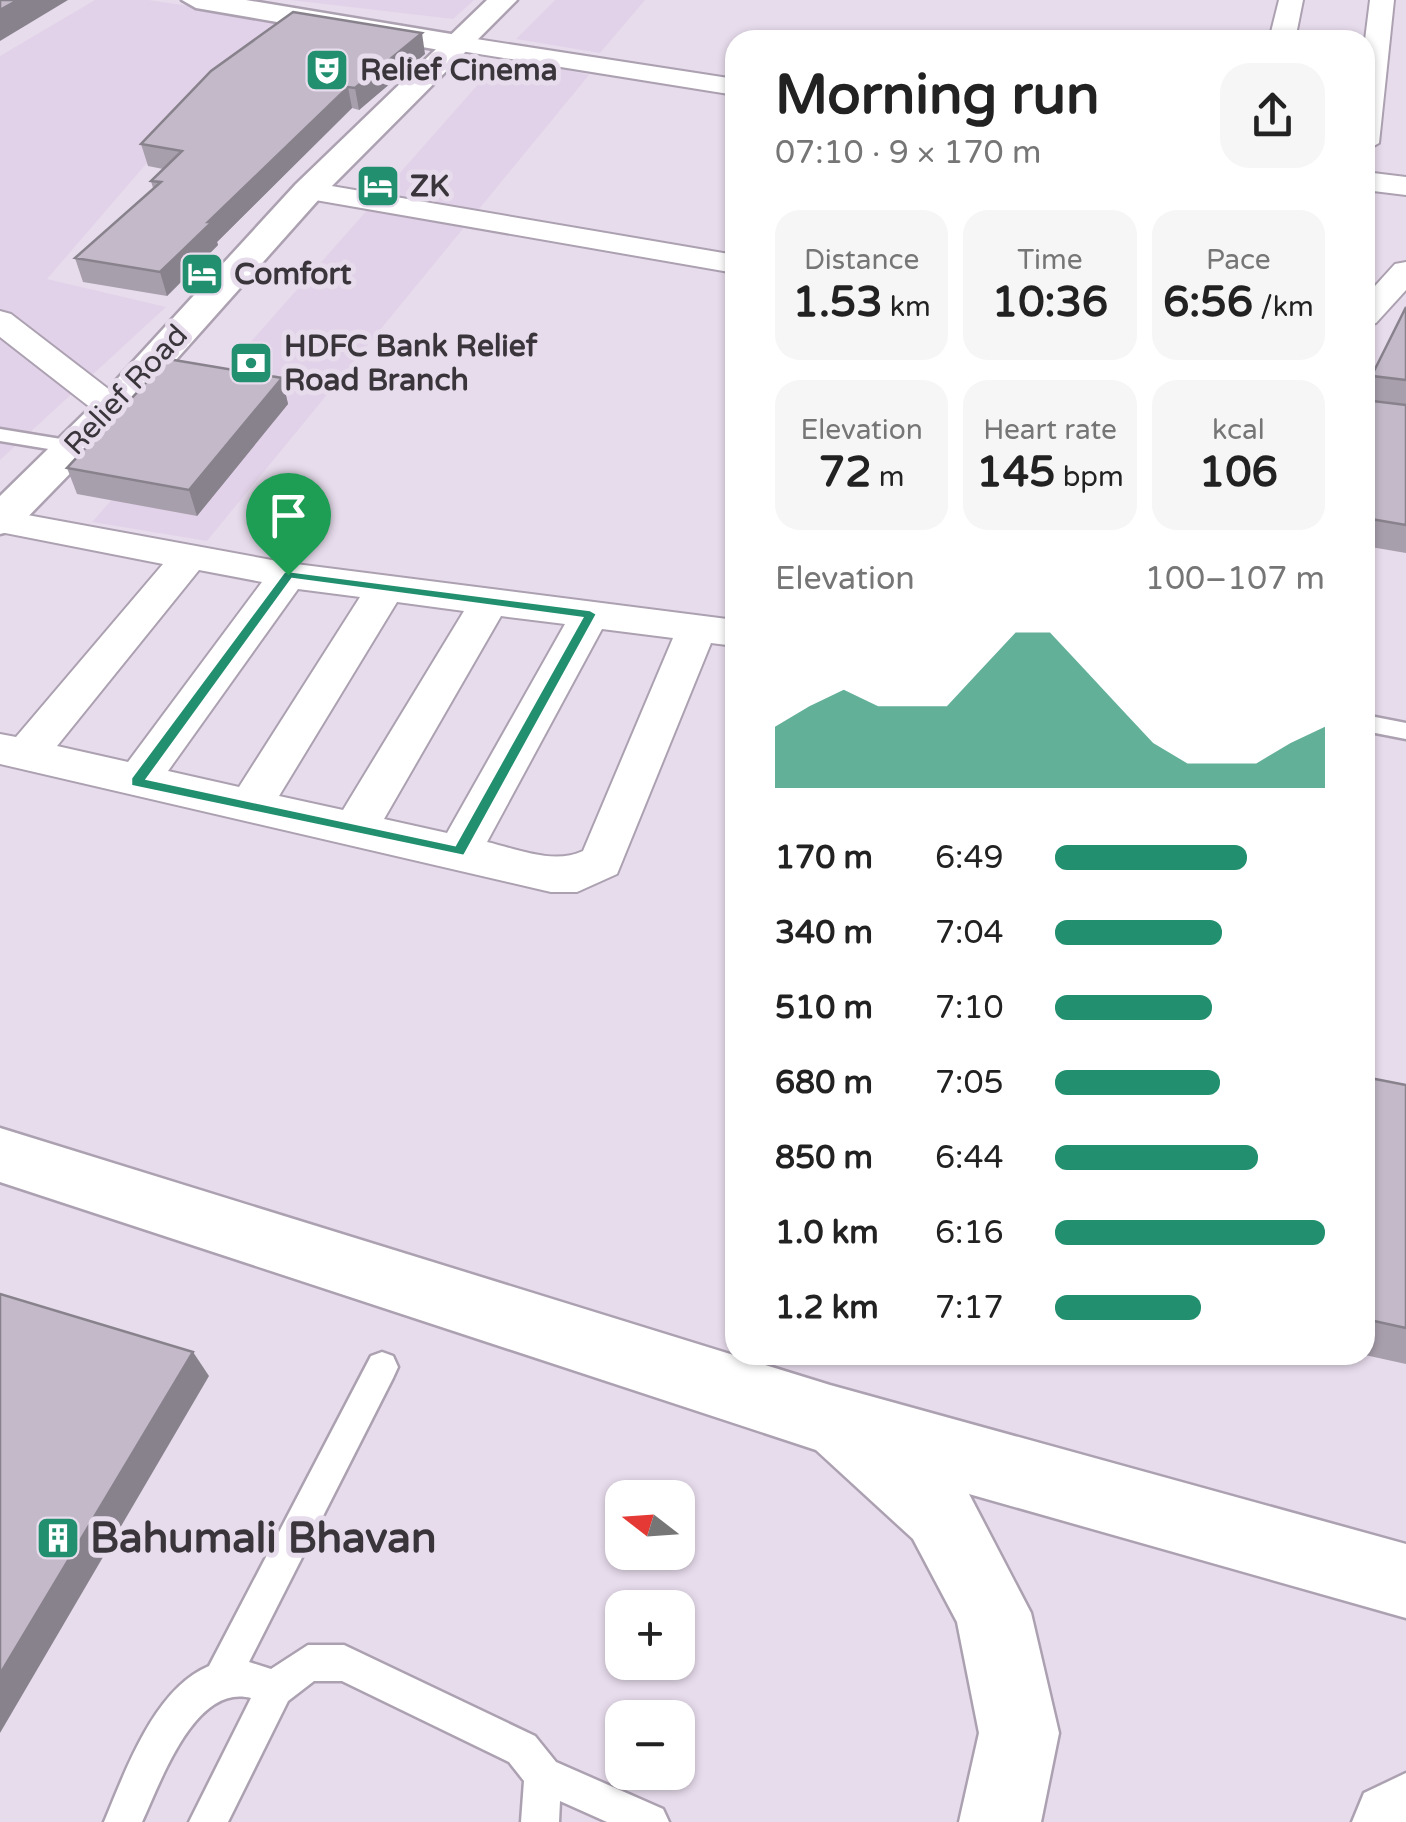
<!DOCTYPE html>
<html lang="en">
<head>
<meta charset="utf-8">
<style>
  body { margin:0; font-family:"Varela Round",sans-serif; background:#f6f6f6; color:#222; height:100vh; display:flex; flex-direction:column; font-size:38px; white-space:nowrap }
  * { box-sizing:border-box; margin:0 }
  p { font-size:32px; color:#767676 }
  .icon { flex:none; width:55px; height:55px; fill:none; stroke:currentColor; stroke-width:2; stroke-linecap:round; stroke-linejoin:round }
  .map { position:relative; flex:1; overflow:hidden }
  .details { position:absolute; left:725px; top:30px; width:650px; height:1335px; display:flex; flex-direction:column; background:#fff; border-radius:30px; box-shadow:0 2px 8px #0004 }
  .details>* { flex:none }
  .needle { width:65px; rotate:287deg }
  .controls { position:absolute; left:605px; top:1480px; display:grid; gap:20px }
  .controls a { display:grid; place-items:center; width:90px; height:90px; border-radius:20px; background:#fff; box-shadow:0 2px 8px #0004; font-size:50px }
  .pin { position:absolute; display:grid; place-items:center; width:85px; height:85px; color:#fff; margin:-102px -42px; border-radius:50% 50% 50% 0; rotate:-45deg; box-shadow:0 0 10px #0007 }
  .pin .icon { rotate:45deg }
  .round { display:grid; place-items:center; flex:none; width:105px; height:105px; border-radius:30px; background:#f6f6f6 }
  .head { display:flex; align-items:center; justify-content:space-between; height:170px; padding:0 50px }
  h1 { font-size:55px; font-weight:700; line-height:75px }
  .metrics { display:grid; grid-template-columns:repeat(3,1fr); gap:15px; height:170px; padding:10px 50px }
  .metrics div { display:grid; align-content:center; border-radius:25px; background:#f6f6f6; text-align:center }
  .metrics b { font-size:42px; font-weight:700 }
  .metrics small { font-size:28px; font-weight:400 }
  .metrics p { font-size:28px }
  .chart { height:280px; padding:20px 50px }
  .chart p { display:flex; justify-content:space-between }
  .chart svg { width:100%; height:180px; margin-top:10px; fill:#228f6f; opacity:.7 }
  ul { padding:0 50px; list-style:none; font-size:32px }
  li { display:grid; grid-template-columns:160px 120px 1fr; align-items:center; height:75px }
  li i { height:25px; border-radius:12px; background:#228f6f }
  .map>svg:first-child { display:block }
  .built { fill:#e2d2e9 }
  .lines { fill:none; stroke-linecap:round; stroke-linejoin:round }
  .service-casing { stroke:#aca1b1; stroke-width:5 }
  .minor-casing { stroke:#aca1b1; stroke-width:4 }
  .tertiary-casing { stroke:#aca1b1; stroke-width:5 }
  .secondary-casing { stroke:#aca1b1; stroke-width:5 }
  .service { fill:#fff; fill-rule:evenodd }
  .minor { fill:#fff; fill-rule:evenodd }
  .tertiary { fill:#fff; fill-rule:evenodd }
  .secondary { fill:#fff; fill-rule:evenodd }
  .wall { fill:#a89fac }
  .shaded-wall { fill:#88828c }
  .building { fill:#c3b9c8; stroke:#88828c; stroke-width:2.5 }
  .route { fill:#228f6f; stroke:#fff; stroke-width:2.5; fill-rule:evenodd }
  .labels { text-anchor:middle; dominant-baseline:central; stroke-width:10; stroke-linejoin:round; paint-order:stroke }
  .far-poi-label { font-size:30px; font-weight:bold; fill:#39353b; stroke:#e7dcec; text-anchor:start }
  .far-street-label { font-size:30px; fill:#39353b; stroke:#e7dcec }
  .near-poi-label { font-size:42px; font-weight:bold; fill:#39353b; stroke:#e7dcec; text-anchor:start }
</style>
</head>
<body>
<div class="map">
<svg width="1406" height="1822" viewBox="0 0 1406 1822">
  <rect width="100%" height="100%" fill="#e7dcec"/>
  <g class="built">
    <path d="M95,0H149L304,23L209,91L47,279L166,307L0,460V56Z"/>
    <path d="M290,0H474L453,19Z"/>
    <path d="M555,0H645L600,53L516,39Z"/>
    <path d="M503,56L589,75L207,541L92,522Z"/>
  </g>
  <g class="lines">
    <defs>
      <g id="service">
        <path d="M0,429L73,441L82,447L73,453L0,441Z"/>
        <path d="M1365,715L1406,723V739L1365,731Z"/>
        <path d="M382,1352L393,1356L398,1367L393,1378L249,1662L271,1669L308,1645H344L535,1736L556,1762L663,1809L669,1822H607L560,1801L559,1822H521L524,1781L509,1762L342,1681H314L288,1701L228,1822H189L251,1698C195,1683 161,1781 142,1822H104C126,1770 154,1689 209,1666L371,1356Z"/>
      </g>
      <g id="minor">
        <path d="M1279,0H1303L1295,40H1269Z"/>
        <path d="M1370,0H1394L1379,143L1365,151V40Z"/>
        <path d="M457,36L735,79V95L448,49L444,44L448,39Z"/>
        <path d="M1365,172L1406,177V195L1365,190Z"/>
        <path d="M308,182L735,255V273L298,197L294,191L298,185Z"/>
        <path d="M1406,262V290L1376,323L1365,326V297L1395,264Z"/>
        <path d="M0,311L11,314L124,401L129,408L124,415L112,418L100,415L0,337Z"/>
        <path d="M0,510L288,563L735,620V646L711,643L617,874L577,892H551L0,764V734L16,737L163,564L0,532ZM199,570L262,582L128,762L57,746ZM298,589L360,597L239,787L168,771ZM397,602L464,611L343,810L279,796ZM501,616L565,624L447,833L384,819ZM602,629L673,638L583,851C554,865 517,849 487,842Z"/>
      </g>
      <path id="tertiary" d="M182,0H246L457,35L467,38L472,44L467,50L457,53L196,8Z"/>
      <g id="secondary">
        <path d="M487,0H517L320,198L126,416L15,530L0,534V496L98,400L296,184Z"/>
        <path d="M0,1128L830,1385L1406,1544V1618L969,1494L1031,1613L1059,1733L1041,1822H959L979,1733L957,1622L913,1539L816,1450L0,1182Z"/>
        <path d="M1406,1773V1822H1352L1364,1793Z"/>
      </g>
    </defs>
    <use href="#service" class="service-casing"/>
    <use href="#minor" class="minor-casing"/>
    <use href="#tertiary" class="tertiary-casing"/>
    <use href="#secondary" class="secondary-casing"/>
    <use href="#service" class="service"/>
    <use href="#minor" class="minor"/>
    <use href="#tertiary" class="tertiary"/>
    <use href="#secondary" class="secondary"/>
  </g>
  <g class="wall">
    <path d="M425,54L359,110L352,108L217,242L218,245L167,296L83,282L75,258L153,188L151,181L163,169L148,166L141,144Z"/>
    <path d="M1406,307V553L1365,546V390Z"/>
    <path d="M282,378L288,404L197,516L77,494L67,468Z"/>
    <path d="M1365,1077L1406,1085V1364L1365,1355Z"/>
  </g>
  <g class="shaded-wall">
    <path d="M18,0H68L0,41V10Z"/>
    <path d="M422,33L425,54L359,110L355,88Z"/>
    <path d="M348,87L352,108L217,242L218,245L167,296L160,272L208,222Z"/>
    <path d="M282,378L288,404L197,516L189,490Z"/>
    <path d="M193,1352L209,1376L0,1733V1674Z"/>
  </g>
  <g class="building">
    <path d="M0,0H18L0,10Z"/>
    <path d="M293,12L422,33L355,88L348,87L208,222H212L160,272L75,258L161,182L151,181L182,151L141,144L211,71Z"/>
    <path d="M1406,307V380L1372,376V401L1406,405V525L1365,518V439L1369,381Z"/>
    <path d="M168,359L282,378L189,490L67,468Z"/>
    <path d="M1365,1077L1406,1085V1328L1365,1319Z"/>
    <path d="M0,1294L193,1352L0,1674Z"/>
  </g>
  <path class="route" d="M288,571L590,610L597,614L464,856L131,786V778L284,572ZM292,579L582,618L455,845L147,779Z"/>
  <defs>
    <symbol id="theatre-square" viewBox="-11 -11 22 22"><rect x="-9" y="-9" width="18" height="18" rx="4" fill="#228f6f" stroke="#e7dcec"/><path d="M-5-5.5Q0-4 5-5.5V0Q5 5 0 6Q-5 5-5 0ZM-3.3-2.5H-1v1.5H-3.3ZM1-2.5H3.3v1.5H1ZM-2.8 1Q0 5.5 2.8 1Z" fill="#fff"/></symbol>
    <symbol id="hotel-square" viewBox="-11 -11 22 22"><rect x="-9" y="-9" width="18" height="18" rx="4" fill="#228f6f" stroke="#e7dcec"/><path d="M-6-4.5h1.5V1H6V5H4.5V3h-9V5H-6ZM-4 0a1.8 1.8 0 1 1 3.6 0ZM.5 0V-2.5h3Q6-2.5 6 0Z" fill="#fff"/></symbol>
    <symbol id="bank-square" viewBox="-11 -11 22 22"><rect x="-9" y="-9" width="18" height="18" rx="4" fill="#228f6f" stroke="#e7dcec"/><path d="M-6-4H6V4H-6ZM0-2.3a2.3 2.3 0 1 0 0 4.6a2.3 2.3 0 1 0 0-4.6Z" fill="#fff"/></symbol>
    <symbol id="building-square" viewBox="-11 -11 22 22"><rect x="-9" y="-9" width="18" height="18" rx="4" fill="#228f6f" stroke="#e7dcec"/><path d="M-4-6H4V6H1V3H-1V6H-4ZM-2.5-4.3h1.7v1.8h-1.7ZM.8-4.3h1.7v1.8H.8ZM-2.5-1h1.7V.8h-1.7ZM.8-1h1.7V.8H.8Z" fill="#fff"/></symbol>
  </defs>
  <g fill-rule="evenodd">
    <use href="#theatre-square" x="302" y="45" width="50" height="50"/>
    <use href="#hotel-square" x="353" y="161" width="50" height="50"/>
    <use href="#hotel-square" x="177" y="249" width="50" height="50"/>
    <use href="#bank-square" x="226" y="338" width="50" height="50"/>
    <use href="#building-square" x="33" y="1513" width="50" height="50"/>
  </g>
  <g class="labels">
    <g class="far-poi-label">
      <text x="360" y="70">Relief Cinema</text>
      <text x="410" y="186">ZK</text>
      <text x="234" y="274">Comfort</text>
      <text x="284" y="346">HDFC Bank Relief<tspan x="284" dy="34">Road Branch</tspan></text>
    </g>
    <g class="far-street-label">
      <text transform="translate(126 390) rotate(-47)">Relief Road</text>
    </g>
    <g class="near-poi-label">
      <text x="90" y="1538">Bahumali Bhavan</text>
    </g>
  </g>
</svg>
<div class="controls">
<a><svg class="needle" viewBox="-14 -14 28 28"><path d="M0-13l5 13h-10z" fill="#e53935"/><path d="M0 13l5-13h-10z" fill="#767676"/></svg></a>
<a>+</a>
<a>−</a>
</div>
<div class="pin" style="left:288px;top:575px;background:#1e9e55"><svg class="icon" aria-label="arrive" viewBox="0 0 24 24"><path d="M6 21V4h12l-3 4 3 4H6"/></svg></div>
<section class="details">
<div class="head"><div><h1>Morning run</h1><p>07:10 · 9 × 170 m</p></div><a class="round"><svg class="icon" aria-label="share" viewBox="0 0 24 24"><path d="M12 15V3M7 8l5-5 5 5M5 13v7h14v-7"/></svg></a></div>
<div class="metrics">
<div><p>Distance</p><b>1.53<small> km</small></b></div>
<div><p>Time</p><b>10:36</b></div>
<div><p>Pace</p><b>6:56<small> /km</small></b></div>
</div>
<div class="metrics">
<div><p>Elevation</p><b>72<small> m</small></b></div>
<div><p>Heart rate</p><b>145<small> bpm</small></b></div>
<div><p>kcal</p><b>106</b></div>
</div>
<div class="chart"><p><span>Elevation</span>100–107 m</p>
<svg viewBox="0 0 160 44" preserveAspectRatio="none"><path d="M0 44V29L10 24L20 20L30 24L40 24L50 24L60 15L70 6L80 6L90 15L100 24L110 33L120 38L130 38L140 38L150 33L160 29V44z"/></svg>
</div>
<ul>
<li><b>170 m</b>6:49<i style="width:71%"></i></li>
<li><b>340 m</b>7:04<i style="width:62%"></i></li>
<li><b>510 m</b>7:10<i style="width:58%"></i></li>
<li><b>680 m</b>7:05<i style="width:61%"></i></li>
<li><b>850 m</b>6:44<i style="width:75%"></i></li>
<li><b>1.0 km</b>6:16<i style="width:100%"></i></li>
<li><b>1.2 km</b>7:17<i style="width:54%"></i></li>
</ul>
</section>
</div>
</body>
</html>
